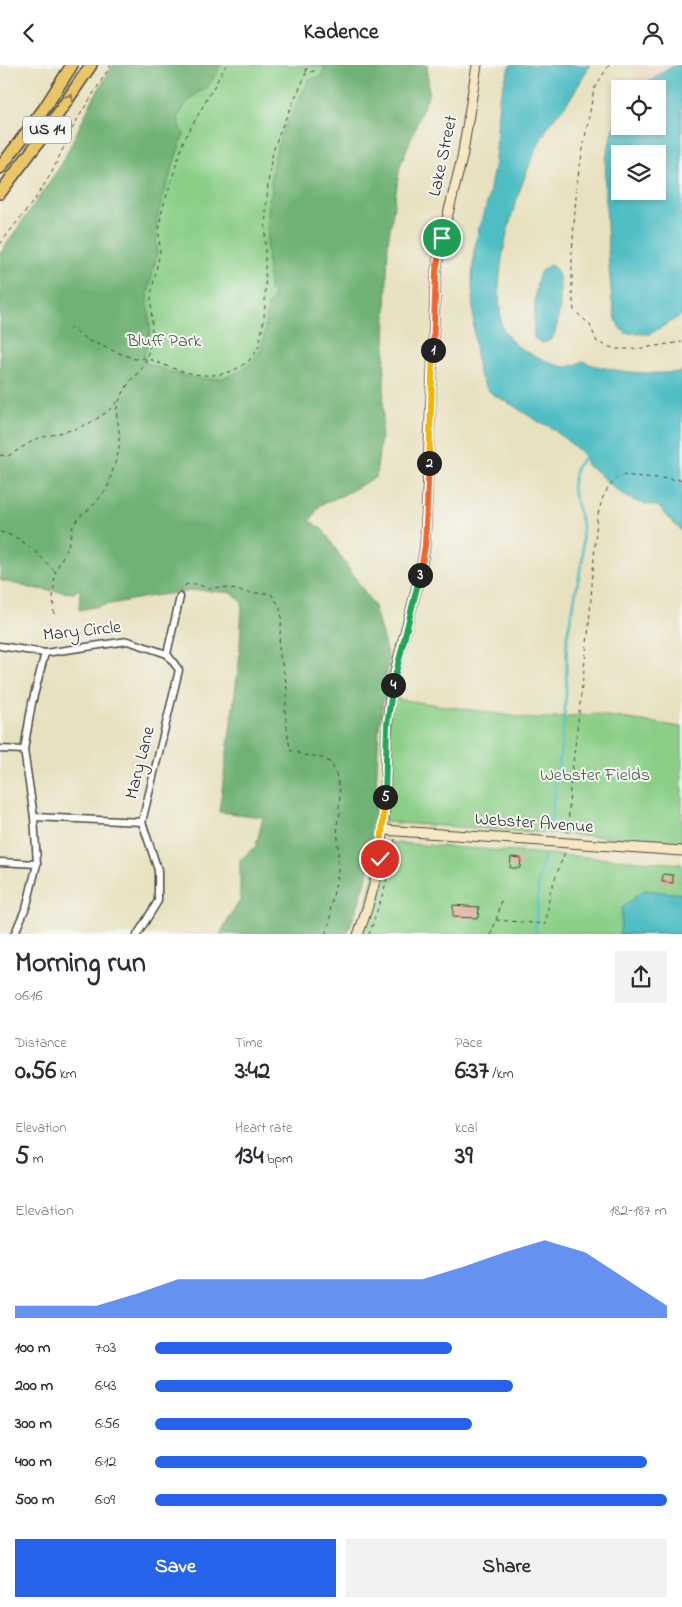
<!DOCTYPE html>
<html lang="en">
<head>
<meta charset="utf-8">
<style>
  body { margin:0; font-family:"Indie Flower",sans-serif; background:#f2f2f3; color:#2b2b33; height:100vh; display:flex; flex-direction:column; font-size:19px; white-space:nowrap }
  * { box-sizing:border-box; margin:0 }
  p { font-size:16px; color:#7c7c81 }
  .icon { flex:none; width:28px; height:28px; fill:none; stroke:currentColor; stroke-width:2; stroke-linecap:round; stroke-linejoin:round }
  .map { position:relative; height:869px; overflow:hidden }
  .side { display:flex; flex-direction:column; background:#fff; flex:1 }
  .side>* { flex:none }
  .fabs { position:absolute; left:611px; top:15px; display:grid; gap:10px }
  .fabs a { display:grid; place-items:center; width:55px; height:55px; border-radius:0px; background:#fff; box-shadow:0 2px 8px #0003; font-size:25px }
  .pin { position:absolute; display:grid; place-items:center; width:42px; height:42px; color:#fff; margin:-21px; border:2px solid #fff; border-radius:50%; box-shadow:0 1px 5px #0007 }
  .km { position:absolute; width:25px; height:25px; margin:-12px; border-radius:50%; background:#222; color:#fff; font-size:14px; line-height:25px; text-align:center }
  .round { display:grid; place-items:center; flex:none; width:52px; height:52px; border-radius:0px; background:#f2f2f3 }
  .headline { display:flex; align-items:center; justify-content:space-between; height:85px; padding:0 15px }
  h1 { font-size:28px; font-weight:700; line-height:38px }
  .metrics { display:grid; grid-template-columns:repeat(3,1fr); gap:8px; height:85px; padding:5px 15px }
  .metrics div { display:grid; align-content:center }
  .metrics b { font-size:25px; font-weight:700 }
  .metrics small { font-size:14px; font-weight:400 }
  .metrics p { font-size:14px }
  .chart { height:140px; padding:10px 15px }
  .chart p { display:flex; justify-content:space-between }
  .chart svg { width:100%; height:90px; margin-top:5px; fill:#2563eb; opacity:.7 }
  .cta { display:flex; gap:10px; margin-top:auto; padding:10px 15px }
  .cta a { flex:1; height:58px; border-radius:0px; background:#2563eb; color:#fff; font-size:20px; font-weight:700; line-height:58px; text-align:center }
  .cta a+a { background:#f2f2f3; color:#2b2b33 }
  ul { padding:0 15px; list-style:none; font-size:16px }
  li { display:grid; grid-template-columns:80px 60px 1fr; align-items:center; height:38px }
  li i { height:12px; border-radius:6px; background:#2563eb }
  header { display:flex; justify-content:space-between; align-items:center; height:65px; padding:0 15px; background:#fff; font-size:22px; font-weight:700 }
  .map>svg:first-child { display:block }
  .built { fill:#efd6bc }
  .green { fill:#8bcf87; stroke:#5b7d59 }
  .forest { fill:#70b274; stroke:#4e6e50 }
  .water { fill:#4fbec4; stroke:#3d7478; fill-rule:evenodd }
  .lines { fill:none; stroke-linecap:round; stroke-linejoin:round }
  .stream { stroke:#4fbec4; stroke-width:2.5 }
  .building { fill:#daa28e }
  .street-casing { stroke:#474641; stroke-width:9 }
  .secondary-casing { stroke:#474641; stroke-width:11 }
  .highway-casing { stroke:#474641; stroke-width:14 }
  .path { stroke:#474641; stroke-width:1; stroke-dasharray:4 4; stroke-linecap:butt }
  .street { stroke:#fff; stroke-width:6 }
  .secondary { stroke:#f7e8c3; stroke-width:9 }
  .highway { stroke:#eac669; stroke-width:11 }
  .oneway { stroke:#8a784a }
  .split-1-casing { stroke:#fff; stroke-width:10 }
  .split-2-casing { stroke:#fff; stroke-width:10 }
  .split-3-casing { stroke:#fff; stroke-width:10 }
  .split-4-casing { stroke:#fff; stroke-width:10 }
  .split-5-casing { stroke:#fff; stroke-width:10 }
  .split-6-casing { stroke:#fff; stroke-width:10 }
  .split-1 { stroke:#f0652b; stroke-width:6 }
  .split-2 { stroke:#f5b400; stroke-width:6 }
  .split-3 { stroke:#f0652b; stroke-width:6 }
  .split-4 { stroke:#22a559; stroke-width:6 }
  .split-5 { stroke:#22a559; stroke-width:6 }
  .split-6 { stroke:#f5b400; stroke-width:6 }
  .labels { text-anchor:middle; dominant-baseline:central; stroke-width:4; stroke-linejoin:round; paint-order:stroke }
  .shield { fill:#f6f6f2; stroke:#686867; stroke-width:1 }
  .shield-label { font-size:16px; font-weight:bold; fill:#2b2b2b }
  .street-label { font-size:18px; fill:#2b2b2b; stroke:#f6f6f2 }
  .park-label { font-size:18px; fill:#485c47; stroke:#f6f6f2 }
</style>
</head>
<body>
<header><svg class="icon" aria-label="back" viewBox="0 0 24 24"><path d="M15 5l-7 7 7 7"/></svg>Kadence<svg class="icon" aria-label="person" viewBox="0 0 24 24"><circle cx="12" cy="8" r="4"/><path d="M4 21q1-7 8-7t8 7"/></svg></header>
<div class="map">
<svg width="682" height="870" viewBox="0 0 682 870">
  <rect width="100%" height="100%" fill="#f6f6f2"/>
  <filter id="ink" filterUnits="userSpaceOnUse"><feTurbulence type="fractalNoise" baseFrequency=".02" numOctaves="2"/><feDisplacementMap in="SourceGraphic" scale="10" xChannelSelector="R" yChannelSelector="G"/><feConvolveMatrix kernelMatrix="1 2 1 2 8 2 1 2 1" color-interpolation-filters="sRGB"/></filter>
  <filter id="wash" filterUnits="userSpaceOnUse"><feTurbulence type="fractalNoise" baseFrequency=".0096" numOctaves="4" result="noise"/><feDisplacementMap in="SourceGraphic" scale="20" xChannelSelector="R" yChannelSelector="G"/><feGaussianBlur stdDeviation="1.12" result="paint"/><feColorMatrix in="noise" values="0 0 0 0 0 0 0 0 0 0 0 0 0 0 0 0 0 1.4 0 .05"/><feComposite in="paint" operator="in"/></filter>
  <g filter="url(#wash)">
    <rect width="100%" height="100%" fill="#e8e1bf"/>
    <path class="built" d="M637,0H677L664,6L639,24H635Z"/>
    <g class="green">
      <path d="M191,0H333L276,317L93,498L74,528L31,523L0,515Z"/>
      <path d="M390,633L533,654L594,649L682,662V777L384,757Z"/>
      <path d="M382,777L682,799V869L358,870Z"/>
    </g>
    <path class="forest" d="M113,0H221L207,23L199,27L187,38L178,51L180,64L185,69L181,75L158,149L156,168L157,188L148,229L150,266L143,296C174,310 223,328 250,297C253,294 258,290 260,286C265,276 266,252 268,240L273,236V229L269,225L267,185L269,133C274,126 270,122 271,115C272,105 274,93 277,83C283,59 299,38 309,15L323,11L324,0H427L429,28L400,101L388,178L383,353L376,412L343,430L320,440L310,456L323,465L374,541L389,596L379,662L373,792L360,835L347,869H220L240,835V795L256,781L263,752L219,747L239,598L242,538L233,528L200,525L152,531L79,545L80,523L74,528L31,523L0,515V189L61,100L94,32Z"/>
    <g class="water">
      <path d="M510,0H590C582,14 574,29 564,42C558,49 552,54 547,63C522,108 493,193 500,245C501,251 500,259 503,264C510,278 523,286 538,292C555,300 566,307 583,296C592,301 601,302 610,304C636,309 656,309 682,307V466L667,452L658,441C629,438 618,427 598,408C595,405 591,403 588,401C585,396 585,391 581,387L549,361L539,357L509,338L492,329L485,321L478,306L474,270L472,214L474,186L480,159L488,135L495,97L499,33Z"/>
      <path d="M677,0H682V250L650,269L625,268L619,262L615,251L612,236L609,203L605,117L606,94L611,72L620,47V61H658V24H639L664,6ZM620,89H658V126H620Z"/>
      <path d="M551,200C552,201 556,204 557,206C563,216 560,263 552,273C549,276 546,277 542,278L534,273C534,259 534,217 541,206C544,203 547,202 551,200Z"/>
      <path d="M644,825L682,829V869H620L622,843Z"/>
    </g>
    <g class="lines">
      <g class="stream">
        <path d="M550,760L561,683L566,630L567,571L583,491L582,459L572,422L576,402L585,392"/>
        <path d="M535,870L539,811L544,791"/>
      </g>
    </g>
    <g id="blocks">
      <g class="building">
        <path d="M511,792L521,793L520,803H510Z"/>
        <path d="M663,809L673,810V818L662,817Z"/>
        <path d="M453,840L479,842L478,853L453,852Z"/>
      </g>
    </g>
  </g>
  <g filter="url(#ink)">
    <use href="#blocks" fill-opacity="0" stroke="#474641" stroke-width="1"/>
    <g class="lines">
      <defs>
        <g id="street">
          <path d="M0,581L45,588L128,576L167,589"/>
          <path d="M0,684L24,685"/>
          <path d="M34,752L142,757"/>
          <path d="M0,797L37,799"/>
          <path d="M14,870L27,840L37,799L34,752L24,685L32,638L45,588"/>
          <path d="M137,870L158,836V805L142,757L179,605L167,589L180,532"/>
        </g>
        <g id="secondary">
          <path d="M383,765L682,786"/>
          <path d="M358,870C369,840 379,809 382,778C388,729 383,681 390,633C398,582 418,532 425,481L436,206L442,173L462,93L477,0"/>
        </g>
        <g id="highway">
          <path d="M0,103L44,44L72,0"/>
          <path d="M0,128L43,71L91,0"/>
        </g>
      </defs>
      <use href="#street" class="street-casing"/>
      <use href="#secondary" class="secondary-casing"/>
      <use href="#highway" class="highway-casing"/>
      <g class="path">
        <path d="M609,0L594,24L577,117L572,188V227L574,245L590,260L597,277L615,284H636L682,277"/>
        <path d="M306,7L307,0"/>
        <path d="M0,179L35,134L52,107L75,58L111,0"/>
        <path d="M69,262L89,276L114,286L135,294L147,293L152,267L151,230L160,187L159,169L161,149L184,75L226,0"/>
        <path d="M0,390L8,391L36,374L75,364L90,358L107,347L118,336"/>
        <path d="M0,467C24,472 39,490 55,507"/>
        <path d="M180,526L181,522L188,519H196L208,523L222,522L250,528H270C289,549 279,558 279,583C280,595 286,611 287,625C288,633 285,640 285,648C286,654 289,683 291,686H296L301,690L314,691L325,694L331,698L336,709L340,728L339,744L340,749L337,759L338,776V809L332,835L330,847L331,854L325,870"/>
        <path d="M54,549L53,533L55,507L68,481L73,461L80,451L92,442L107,424L119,385V364L116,346L119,336L129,317L141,305L147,293C175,305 208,319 238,303C245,299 253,293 257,285C260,281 260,275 261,270C267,243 265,218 265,191C265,161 266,132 270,103C274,70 294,39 306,8L318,5"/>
        <path d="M568,768L570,724L589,561L597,452L603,432L608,423L620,410L682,415"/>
        <path d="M496,855L546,859L550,827L565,787"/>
        <path d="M369,870L385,822L395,774"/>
        <path d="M491,870L499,846L502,833"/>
      </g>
      <use href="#street" class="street"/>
      <use href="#secondary" class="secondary"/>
      <use href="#highway" class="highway"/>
    </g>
    <defs><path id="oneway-chevron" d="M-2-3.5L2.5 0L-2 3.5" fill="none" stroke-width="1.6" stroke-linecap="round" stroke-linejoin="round" transform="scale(1.25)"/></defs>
    <use class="oneway" href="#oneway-chevron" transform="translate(70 32) rotate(-56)"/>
  </g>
  <g class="lines" filter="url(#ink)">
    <defs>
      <path id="split-1" d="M433,285L436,206L442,173"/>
      <path id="split-2" d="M429,398L433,285"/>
      <path id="split-3" d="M420,510L425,481L429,398"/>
      <path id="split-4" d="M393,620L420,510"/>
      <path id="split-5" d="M385,732L387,660L393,620"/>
      <path id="split-6" d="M380,794L385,732"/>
    </defs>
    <use href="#split-1" class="split-1-casing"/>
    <use href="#split-2" class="split-2-casing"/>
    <use href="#split-3" class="split-3-casing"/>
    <use href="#split-4" class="split-4-casing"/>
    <use href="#split-5" class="split-5-casing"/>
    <use href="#split-6" class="split-6-casing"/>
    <use href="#split-1" class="split-1"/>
    <use href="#split-2" class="split-2"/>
    <use href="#split-3" class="split-3"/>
    <use href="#split-4" class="split-4"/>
    <use href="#split-5" class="split-5"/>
    <use href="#split-6" class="split-6"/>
  </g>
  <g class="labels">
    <rect class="shield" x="23" y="51.5" width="48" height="27" rx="4"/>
    <g class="shield-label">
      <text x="47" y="65">US 14</text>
    </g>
    <g class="street-label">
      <text transform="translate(444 91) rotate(-78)">Lake Street</text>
      <text transform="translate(82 567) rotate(-6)">Mary Circle</text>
      <text transform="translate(141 698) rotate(-76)">Mary Lane</text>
      <text transform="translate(534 759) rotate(4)">Webster Avenue</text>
    </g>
    <g class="park-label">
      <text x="164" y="277">Bluff Park</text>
      <text x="595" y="711">Webster Fields</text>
    </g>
  </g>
</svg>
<div class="fabs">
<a><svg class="icon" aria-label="locate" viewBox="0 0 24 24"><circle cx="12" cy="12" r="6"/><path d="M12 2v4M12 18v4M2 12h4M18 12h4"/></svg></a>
<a><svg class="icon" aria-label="layers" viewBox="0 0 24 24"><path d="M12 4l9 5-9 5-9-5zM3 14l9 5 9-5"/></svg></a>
</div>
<div class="pin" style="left:442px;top:173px;background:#1e9e55"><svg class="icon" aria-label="arrive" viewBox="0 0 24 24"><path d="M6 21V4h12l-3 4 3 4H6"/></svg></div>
<div class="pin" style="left:380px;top:794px;background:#d93025"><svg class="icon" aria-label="check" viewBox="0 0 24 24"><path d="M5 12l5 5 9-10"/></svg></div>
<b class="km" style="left:433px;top:285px">1</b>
<b class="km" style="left:429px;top:398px">2</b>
<b class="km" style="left:420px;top:510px">3</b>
<b class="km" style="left:393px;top:620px">4</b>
<b class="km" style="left:385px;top:732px">5</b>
</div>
<section class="side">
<div class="headline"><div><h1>Morning run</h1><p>06:16</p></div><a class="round"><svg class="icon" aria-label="share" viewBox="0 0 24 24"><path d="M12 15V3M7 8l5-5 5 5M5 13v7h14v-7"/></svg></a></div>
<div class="metrics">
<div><p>Distance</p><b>0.56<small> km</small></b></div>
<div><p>Time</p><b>3:42</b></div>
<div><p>Pace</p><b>6:37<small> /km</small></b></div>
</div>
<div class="metrics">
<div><p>Elevation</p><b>5<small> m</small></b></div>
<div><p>Heart rate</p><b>134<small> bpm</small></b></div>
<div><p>kcal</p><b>39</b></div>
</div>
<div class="chart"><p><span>Elevation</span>182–187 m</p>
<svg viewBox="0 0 160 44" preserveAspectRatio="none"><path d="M0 44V38L10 38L20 38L30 32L40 25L50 25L60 25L70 25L80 25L90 25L100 25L110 19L120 12L130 6L140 12L150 25L160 38V44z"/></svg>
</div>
<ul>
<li><b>100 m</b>7:03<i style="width:58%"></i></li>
<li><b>200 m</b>6:43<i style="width:70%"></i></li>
<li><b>300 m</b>6:56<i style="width:62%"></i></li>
<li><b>400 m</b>6:12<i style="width:96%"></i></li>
<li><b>500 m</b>6:09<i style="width:100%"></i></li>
</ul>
<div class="cta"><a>Save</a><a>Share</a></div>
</section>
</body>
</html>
